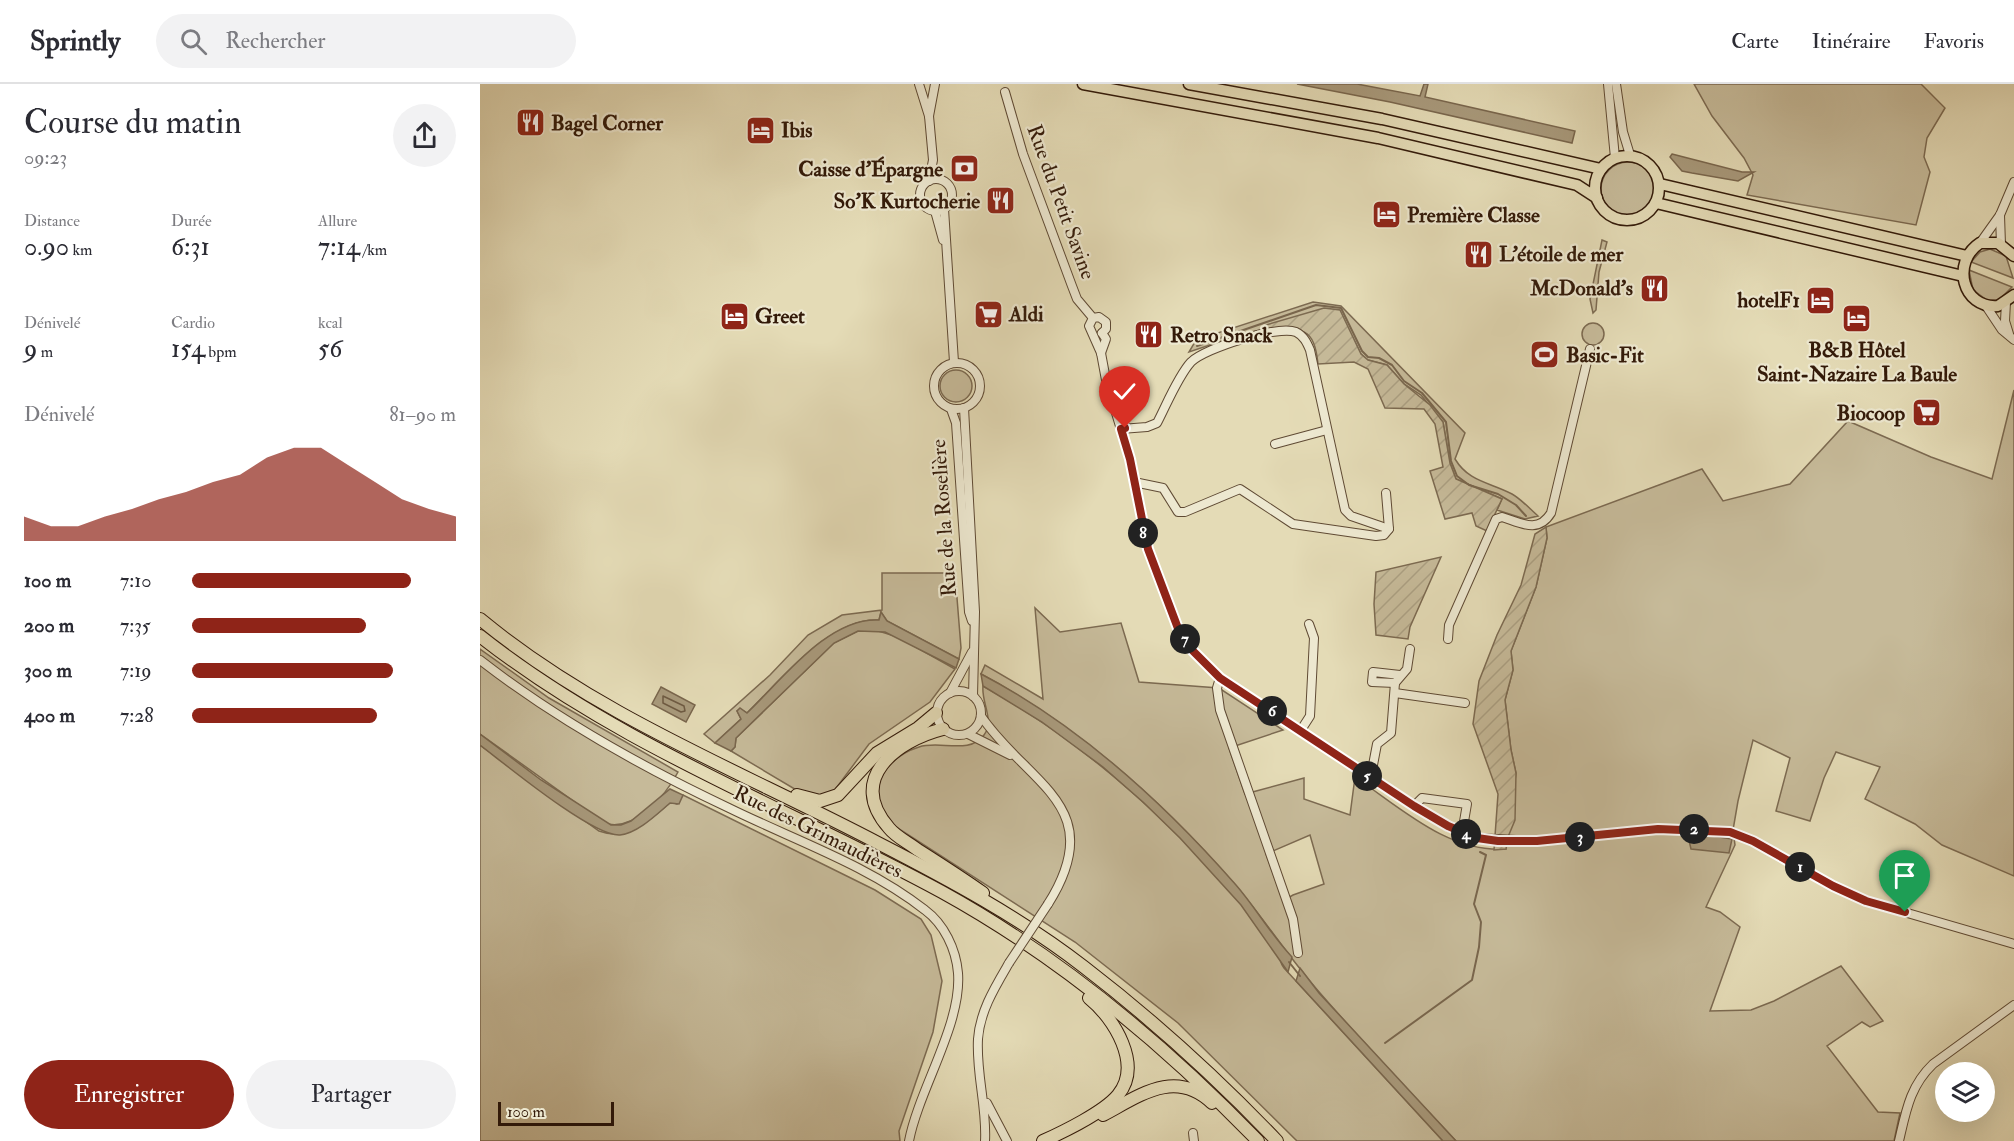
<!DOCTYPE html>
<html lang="fr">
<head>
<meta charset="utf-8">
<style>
  body { margin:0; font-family:"IM FELL Double Pica",serif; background:#f2f2f3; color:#2b2b33; height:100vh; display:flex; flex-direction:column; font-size:22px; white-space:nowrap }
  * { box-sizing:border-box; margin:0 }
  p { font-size:20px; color:#7c7c81 }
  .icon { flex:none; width:33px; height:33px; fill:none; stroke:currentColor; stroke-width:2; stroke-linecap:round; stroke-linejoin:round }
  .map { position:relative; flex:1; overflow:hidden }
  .drawer { display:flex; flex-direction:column; background:#fff; width:480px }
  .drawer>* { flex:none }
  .controls { position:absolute; left:1455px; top:978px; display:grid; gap:12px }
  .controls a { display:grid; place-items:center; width:60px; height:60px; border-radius:50%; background:#fff; box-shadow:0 6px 24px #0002; font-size:30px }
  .scale { position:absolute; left:18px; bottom:15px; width:116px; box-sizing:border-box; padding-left:6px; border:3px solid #331a09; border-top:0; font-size:16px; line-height:21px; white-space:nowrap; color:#331a09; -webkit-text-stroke:4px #ede8d0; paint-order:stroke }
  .pin { position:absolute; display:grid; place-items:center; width:51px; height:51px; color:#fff; margin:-62px -26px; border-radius:50% 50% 50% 0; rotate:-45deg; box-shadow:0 0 6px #0007 }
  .pin .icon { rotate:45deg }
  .km { position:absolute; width:30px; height:30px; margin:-15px; border-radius:50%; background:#222; color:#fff; font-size:16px; line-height:30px; text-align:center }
  .round { display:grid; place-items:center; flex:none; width:63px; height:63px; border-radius:32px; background:#f2f2f3 }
  .head { display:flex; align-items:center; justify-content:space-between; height:102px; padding:0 24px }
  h1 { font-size:33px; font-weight:600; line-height:45px }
  .metrics { display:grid; grid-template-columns:repeat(3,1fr); gap:9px; height:102px; padding:6px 24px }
  .metrics div { display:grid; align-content:center }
  .metrics b { font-size:26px; font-weight:600 }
  .metrics small { font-size:16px; font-weight:400 }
  .metrics p { font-size:16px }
  .chart { height:168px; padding:12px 24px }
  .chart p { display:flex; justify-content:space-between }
  .chart svg { width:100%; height:108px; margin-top:6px; fill:#8f2418; opacity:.7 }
  .cta { display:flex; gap:12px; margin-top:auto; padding:12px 24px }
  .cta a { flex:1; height:69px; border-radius:36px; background:#8f2418; color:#fff; font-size:24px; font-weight:600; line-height:69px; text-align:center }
  .cta a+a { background:#f2f2f3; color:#2b2b33 }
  ul { padding:0 24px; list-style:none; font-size:20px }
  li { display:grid; grid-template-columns:96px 72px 1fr; align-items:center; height:45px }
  li i { height:15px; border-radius:8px; background:#8f2418 }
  header { display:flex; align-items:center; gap:36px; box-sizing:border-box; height:84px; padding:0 30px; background:#fff; border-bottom:2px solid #e1e1e2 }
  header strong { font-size:28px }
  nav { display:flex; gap:33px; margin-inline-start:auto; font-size:21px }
  .search { width:420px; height:54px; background:#f2f2f3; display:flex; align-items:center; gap:15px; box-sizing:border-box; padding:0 21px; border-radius:33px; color:#7c7c81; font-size:22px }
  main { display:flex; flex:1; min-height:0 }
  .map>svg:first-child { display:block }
  .grass { fill:#c6ba99; stroke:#7c6a51; stroke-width:1.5; fill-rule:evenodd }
  .garden { fill:url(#garden-furrows); stroke:#7c6a51; stroke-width:1.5 }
  .water { fill:#a8997b; stroke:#79664d; stroke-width:1.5 }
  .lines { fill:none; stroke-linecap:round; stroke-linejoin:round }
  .shore { stroke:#6e5a42; stroke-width:1.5 }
  .stream { stroke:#79664d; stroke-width:2 }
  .minor-casing { stroke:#5f4a34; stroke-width:10 }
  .major-casing { stroke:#331a09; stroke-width:13 }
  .highway-casing { stroke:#331a09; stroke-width:14 }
  .minor { stroke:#ede8d0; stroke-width:8 }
  .major { stroke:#e4dbb6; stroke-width:10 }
  .highway { stroke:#e4dbb6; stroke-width:12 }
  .minor-bridge-casing { stroke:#5f4a34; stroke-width:10; stroke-linecap:butt }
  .minor-bridge { stroke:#ede8d0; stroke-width:8 }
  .route-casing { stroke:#fff; stroke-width:12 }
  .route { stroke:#8f2418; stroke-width:8 }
  .labels { text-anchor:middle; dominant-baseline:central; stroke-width:4.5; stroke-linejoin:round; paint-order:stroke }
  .poi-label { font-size:21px; font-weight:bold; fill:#331a09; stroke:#ede8d0; text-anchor:start }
  .street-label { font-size:21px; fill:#331a09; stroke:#ede8d0 }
</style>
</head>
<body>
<header>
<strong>Sprintly</strong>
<div class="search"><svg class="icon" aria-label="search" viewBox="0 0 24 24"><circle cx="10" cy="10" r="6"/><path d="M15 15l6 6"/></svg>Rechercher</div>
<nav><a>Carte</a><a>Itinéraire</a><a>Favoris</a></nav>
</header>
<main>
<section class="drawer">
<div class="head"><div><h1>Course du matin</h1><p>09:23</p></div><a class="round"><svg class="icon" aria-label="share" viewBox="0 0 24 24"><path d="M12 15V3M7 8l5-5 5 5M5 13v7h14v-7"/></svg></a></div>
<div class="metrics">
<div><p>Distance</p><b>0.90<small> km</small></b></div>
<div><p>Durée</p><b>6:31</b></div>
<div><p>Allure</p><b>7:14<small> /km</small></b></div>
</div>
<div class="metrics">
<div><p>Dénivelé</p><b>9<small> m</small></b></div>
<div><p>Cardio</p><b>154<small> bpm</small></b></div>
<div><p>kcal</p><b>56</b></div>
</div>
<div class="chart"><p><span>Dénivelé</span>81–90 m</p>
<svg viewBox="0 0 160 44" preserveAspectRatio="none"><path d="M0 44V34L10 38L20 38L30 34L40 31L50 27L60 24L70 20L80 17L90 10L100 6L110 6L120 13L130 20L140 27L150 31L160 34V44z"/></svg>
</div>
<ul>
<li><b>100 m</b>7:10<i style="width:83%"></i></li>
<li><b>200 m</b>7:35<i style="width:66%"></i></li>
<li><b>300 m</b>7:19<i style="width:76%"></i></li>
<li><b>400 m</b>7:28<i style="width:70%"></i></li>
</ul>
<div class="cta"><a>Enregistrer</a><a>Partager</a></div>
</section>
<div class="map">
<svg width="1534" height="1057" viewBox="0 0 1534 1057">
  <defs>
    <pattern id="garden-furrows" width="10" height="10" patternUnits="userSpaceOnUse" patternTransform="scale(1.5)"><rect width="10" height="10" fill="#c6ba99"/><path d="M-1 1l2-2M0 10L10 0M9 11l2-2" fill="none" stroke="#ab9f82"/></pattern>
  </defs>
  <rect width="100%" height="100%" fill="#e4dbb6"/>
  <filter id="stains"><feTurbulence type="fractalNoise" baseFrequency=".00333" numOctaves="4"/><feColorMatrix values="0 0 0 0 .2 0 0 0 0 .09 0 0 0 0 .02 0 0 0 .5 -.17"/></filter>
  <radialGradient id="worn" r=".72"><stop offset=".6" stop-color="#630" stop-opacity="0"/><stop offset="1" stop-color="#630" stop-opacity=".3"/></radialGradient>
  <g class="grass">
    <path d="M1214,0H1441L1465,24L1447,54L1444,73L1450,88L1436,141L1267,111L1273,91L1264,74L1232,32Z"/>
    <circle cx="1148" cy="105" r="27"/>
    <path d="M1122,156L1127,158L1119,188L1116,226L1113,229L1110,215Z"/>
    <path d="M1510,165L1526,172L1533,194L1491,178L1500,168Z"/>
    <path d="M1489,186L1532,203L1519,216H1507L1493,206Z"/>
    <path d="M833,218L861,222L985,349L975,375C989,398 1009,398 1032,410C1041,415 1050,425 1058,432L1045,435L1017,426L1022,415L976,395L970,379L963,338L941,311L924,300L907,281L888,276L881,270L859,226L757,252L709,268L716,256Z"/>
    <circle cx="1113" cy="250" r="11"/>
    <circle cx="476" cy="302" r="16"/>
    <path d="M1534,306V792L1462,761L1435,740L1385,715L1400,683L1356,668L1344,694L1330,737L1296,727L1310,674L1273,656L1258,717L1253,746L1255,761L1226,823L1240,828L1260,843L1230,927L1271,926L1294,917L1361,882L1403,937L1390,943L1382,938L1347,962L1398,1028L1420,1029L1414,1057H976C930,1008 884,960 840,909C808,873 782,831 750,795C679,714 596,641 501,590L505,581L563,615L555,524L580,548L641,539L659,598L739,604L803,646L749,664L765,710L824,694V715L870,731L875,693C921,724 968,769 1026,765L1036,689L1031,666L1025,616L1033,586L1031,567L1056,503L1067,454L1066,443L1222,385L1243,417L1310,400L1368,337L1451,373L1512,395ZM830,751L844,800L813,811L803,817L786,770Z"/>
    <path d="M402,489H475L481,564L479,575L407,537L401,528L399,536C350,533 300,597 267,629L260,625L257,627L261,635L235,659L224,650L290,591L328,551L362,531L402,526Z"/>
    <path d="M395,546L418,553L475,585L450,618L389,660L354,707L336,712L318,707L251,667L255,663L256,654L354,559L378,547Z"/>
    <path d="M0,565L69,614L198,688C186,711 154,749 124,739L0,650Z"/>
    <path d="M503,602C602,657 688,734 761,820C773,835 786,852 797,868C800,874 800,879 804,884L963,1057H817L698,939L595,858L416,743C411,738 404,732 401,725C388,697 413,671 439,663C459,656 490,671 504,651C515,637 501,618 503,602Z"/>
    <path d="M0,661L119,747C148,758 170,736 191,718L197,720L203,711L395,806L441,835L451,851L462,897L453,948L419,1047L420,1057H0Z"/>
  </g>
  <g class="garden">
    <path d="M844,224L860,226L881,270L888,276L907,281L924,300L950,321L963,338L970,379L976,395L1022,415L1007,447L996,442L992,429L965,435L950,387L963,383L955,340L944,325L905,324L888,285L874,278L838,280C834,242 822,244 787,247L786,241Z"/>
    <path d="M1066,443L1067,454L1056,503L1031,567L1033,586L1025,616L1031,666L1036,689L1035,736L1028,753L1026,765L1014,766L1018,710L993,640L999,597L1017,551L1041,501L1055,450Z"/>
    <path d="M961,473L930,543L928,555L896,551L894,520L896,488Z"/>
  </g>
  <g class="water">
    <path d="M817,0H877L940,12L944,0H948L945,13L1095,47L1092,59L910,18Z"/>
    <path d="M1192,70L1262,88H1274L1258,97L1212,89L1202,87L1190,73Z"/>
    <path d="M401,528L407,537L479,575L476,584L405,548L378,547L354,559L256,654L255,663L251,667L235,659L261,635L257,627L260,624L267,629C302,596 348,533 399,536Z"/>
    <path d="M501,590C599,641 684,719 756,801C776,824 791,851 812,873L808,888L761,821L700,754L663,718L623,683L562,638L503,602Z"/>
    <path d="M181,603L215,621L206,638L172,620Z"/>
    <path d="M0,650L61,696L131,741H141L151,737L190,705L203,711L199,720L190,719C177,730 158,749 140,751C113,753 25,680 0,661Z"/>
    <path d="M1207,748L1252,755L1249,769L1211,765Z"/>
    <path d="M820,884L839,909L976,1057H963L816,897Z"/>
  </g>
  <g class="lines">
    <path class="shore" d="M183,612L204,622L205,627L201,628L183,619Z"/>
    <g class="stream">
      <path d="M717,262L836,221L861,224L882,267L888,273L899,274L912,281L924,297L942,309L966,338L971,377L977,392L989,401L1018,410L1036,421L1046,432"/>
      <path d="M809,878L820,892"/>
      <path d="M905,959L992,896L999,863L1001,838L994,820L1006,771L1000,768"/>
    </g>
    <defs>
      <g id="minor">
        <path d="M439,0L449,32L453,76L449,97"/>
        <path d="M1128,0L1135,74"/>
        <path d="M1136,0L1143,48L1150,71"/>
        <path d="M525,8L543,70L592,202L597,215L613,234"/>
        <path d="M449,32L455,0"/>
        <circle cx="456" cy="111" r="16"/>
        <path d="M464,125L474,278"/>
        <path d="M455,127L463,156"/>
        <path d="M1520,131L1521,161"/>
        <path d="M1500,159L1520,131L1534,98"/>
        <path d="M1526,218L1525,237L1529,250"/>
        <path d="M1506,222L1522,246L1534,256"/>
        <path d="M622,249L626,245V238L619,233L613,234L609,242L621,269L626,296L650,375L668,465L699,547L713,567L740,594L934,722L967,742L997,754L1057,757L1178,745L1250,748L1273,757L1353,802L1386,817L1534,860"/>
        <path d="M621,269L626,255L622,249"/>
        <circle cx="477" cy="302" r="23"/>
        <path d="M484,324L495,528L493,612"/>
        <path d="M471,325L476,339L489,528L492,537"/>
        <path d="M641,345L667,343L677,339C686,322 698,292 711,278C725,264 798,241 816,248C824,252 827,259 830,266L865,426L871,432L909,445"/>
        <path d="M795,360L847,346"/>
        <path d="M654,398L683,404L698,428H705L760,405L813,440L896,452L904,451L909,445L906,409"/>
        <path d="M968,555L969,541L1016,435L1022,433C1041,439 1058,450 1071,429L1110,265"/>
        <path d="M0,576C76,635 162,683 249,724C314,756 388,781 445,826C464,840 476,865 478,889C482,940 439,1005 429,1057"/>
        <path d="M740,594L737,604L740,626L813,835L818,869"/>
        <path d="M915,599L892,598L893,588L920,591"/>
        <circle cx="479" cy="629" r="22"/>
        <path d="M470,609L492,568"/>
        <path d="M915,609L985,619"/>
        <path d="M501,632C548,701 630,722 568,820"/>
        <path d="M821,646L830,632L834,554L829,540"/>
        <path d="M488,650L530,671"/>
        <path d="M884,690L893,681L897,660L911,649L915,599L927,585L930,565"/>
        <path d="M934,722L942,714L987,720L982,749"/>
        <path d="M507,1019L527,1057"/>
        <path d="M713,1049L714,1057"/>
        <path d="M505,1057C507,1023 496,990 498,955C500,927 515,903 529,879"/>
        <path d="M1419,1057C1426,1027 1430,1002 1453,980L1534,921"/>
      </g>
      <g id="major">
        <path d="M603,0L898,54L1097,101L1117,114"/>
        <path d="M709,0L902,35L1121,85"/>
        <circle cx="1147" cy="104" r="32"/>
        <path d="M1180,100L1487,172"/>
        <path d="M1176,119L1483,192"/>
        <path d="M1534,172L1518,159H1500C1471,178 1482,225 1518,222L1534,211"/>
      </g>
      <g id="highway">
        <path d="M0,535C119,633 263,688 398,759C468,795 541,834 604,883C673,936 737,994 797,1057"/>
        <path d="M0,552C139,662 308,724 462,808C580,873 685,961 778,1057"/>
        <path d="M463,645C416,657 366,695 409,744C416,753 429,759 438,766C460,780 482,794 503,809"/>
        <path d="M317,711L340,717L358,711L397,669L438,644L456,629"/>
        <path d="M623,1031C659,1012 695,984 732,1019"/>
        <path d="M563,1057C583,1048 624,1028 638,1011C663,981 634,934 609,914"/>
      </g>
    </defs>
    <use href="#minor" class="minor-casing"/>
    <use href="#major" class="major-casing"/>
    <use href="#highway" class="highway-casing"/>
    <use href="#minor" class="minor"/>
    <use href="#major" class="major"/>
    <use href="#highway" class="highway"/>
    <defs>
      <path id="minor-bridge" d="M529,879L568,820"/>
    </defs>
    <use href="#minor-bridge" class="minor-bridge-casing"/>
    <use href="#minor-bridge" class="minor-bridge"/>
  </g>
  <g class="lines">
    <defs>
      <path id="route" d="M645,344L641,345L650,375L668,465L699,547L713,567L740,594L934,722L968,742L997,754L1018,757H1057L1178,745L1250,748L1273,757L1353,802L1386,817L1425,828"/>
    </defs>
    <use href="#route" class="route-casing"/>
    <use href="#route" class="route"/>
  </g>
  <defs>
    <symbol id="restaurant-square" viewBox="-11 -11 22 22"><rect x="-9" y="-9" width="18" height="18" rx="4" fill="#8f2418" stroke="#ede8d0"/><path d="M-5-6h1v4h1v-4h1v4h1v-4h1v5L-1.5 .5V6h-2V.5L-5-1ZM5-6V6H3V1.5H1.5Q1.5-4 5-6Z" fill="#fff"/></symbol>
    <symbol id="hotel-square" viewBox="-11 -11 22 22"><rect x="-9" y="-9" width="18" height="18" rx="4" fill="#8f2418" stroke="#ede8d0"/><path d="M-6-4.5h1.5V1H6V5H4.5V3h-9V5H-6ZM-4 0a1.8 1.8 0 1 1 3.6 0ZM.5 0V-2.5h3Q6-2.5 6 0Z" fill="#fff"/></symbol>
    <symbol id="bank-square" viewBox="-11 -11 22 22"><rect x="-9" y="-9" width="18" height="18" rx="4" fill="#8f2418" stroke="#ede8d0"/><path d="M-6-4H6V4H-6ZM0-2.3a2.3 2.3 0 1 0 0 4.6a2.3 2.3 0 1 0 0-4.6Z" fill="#fff"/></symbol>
    <symbol id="supermarket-square" viewBox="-11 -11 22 22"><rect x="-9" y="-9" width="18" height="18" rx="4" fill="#8f2418" stroke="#ede8d0"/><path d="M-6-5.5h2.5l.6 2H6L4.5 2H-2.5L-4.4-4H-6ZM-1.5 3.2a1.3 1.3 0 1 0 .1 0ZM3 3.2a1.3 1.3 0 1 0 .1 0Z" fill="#fff"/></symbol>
    <symbol id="stadium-square" viewBox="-11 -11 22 22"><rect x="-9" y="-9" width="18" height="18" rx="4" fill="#8f2418" stroke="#ede8d0"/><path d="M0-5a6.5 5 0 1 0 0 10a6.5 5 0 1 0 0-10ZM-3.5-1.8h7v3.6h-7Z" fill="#fff"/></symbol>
  </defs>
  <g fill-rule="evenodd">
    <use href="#restaurant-square" x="34" y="22" width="33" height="33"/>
    <use href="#hotel-square" x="264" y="30" width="33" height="33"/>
    <use href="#bank-square" x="468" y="68" width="33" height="33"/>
    <use href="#restaurant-square" x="504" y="100" width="33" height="33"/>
    <use href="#hotel-square" x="890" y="114" width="33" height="33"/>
    <use href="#restaurant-square" x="982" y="154" width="33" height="33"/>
    <use href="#restaurant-square" x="1158" y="188" width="33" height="33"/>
    <use href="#hotel-square" x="1324" y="200" width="33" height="33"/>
    <use href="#supermarket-square" x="492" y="214" width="33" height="33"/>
    <use href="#hotel-square" x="238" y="216" width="33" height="33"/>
    <use href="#hotel-square" x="1360" y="218" width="33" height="33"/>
    <use href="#restaurant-square" x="652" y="234" width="33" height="33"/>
    <use href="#stadium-square" x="1048" y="254" width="33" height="33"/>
    <use href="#supermarket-square" x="1430" y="312" width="33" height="33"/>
  </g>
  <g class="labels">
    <g class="poi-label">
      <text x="71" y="39">Bagel Corner</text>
      <text x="301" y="46">Ibis</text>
      <text x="463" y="85" text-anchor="end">Caisse d'Épargne</text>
      <text x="500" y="117" text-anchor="end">So'K Kurtocherie</text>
      <text x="927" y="131">Première Classe</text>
      <text x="1019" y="170">L'étoile de mer</text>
      <text x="1153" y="204" text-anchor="end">McDonald's</text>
      <text x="1320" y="216" text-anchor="end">hotelF1</text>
      <text x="529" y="230">Aldi</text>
      <text x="275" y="232">Greet</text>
      <text x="690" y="251">Retro Snack</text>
      <text x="1377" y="266" text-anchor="middle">B&amp;B Hôtel<tspan x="1377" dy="24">Saint-Nazaire La Baule</tspan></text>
      <text x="1086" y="271">Basic-Fit</text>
      <text x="1425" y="329" text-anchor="end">Biocoop</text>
    </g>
    <g class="street-label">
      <text transform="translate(581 118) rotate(70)">Rue du Petit Savine</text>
      <text transform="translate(464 434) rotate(-94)">Rue de la Roselière</text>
      <text transform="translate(338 748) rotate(26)">Rue des Grimaudières</text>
    </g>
  </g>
  <rect width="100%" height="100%" filter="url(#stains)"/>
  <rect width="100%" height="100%" fill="url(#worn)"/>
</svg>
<div class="controls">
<a><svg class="icon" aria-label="layers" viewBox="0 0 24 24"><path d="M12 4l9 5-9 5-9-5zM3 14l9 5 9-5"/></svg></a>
</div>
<div class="scale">100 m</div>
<div class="pin" style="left:1425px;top:828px;background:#1e9e55"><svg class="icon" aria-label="arrive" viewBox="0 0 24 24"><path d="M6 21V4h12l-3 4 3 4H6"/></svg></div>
<div class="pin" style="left:645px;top:344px;background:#d93025"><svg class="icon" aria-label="check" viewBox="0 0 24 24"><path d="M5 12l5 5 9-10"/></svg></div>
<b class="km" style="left:1320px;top:783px">1</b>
<b class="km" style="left:1214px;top:745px">2</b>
<b class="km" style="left:1100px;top:753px">3</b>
<b class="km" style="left:986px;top:750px">4</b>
<b class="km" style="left:887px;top:692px">5</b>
<b class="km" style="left:792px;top:627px">6</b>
<b class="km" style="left:705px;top:555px">7</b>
<b class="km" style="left:663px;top:449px">8</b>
</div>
</main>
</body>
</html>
